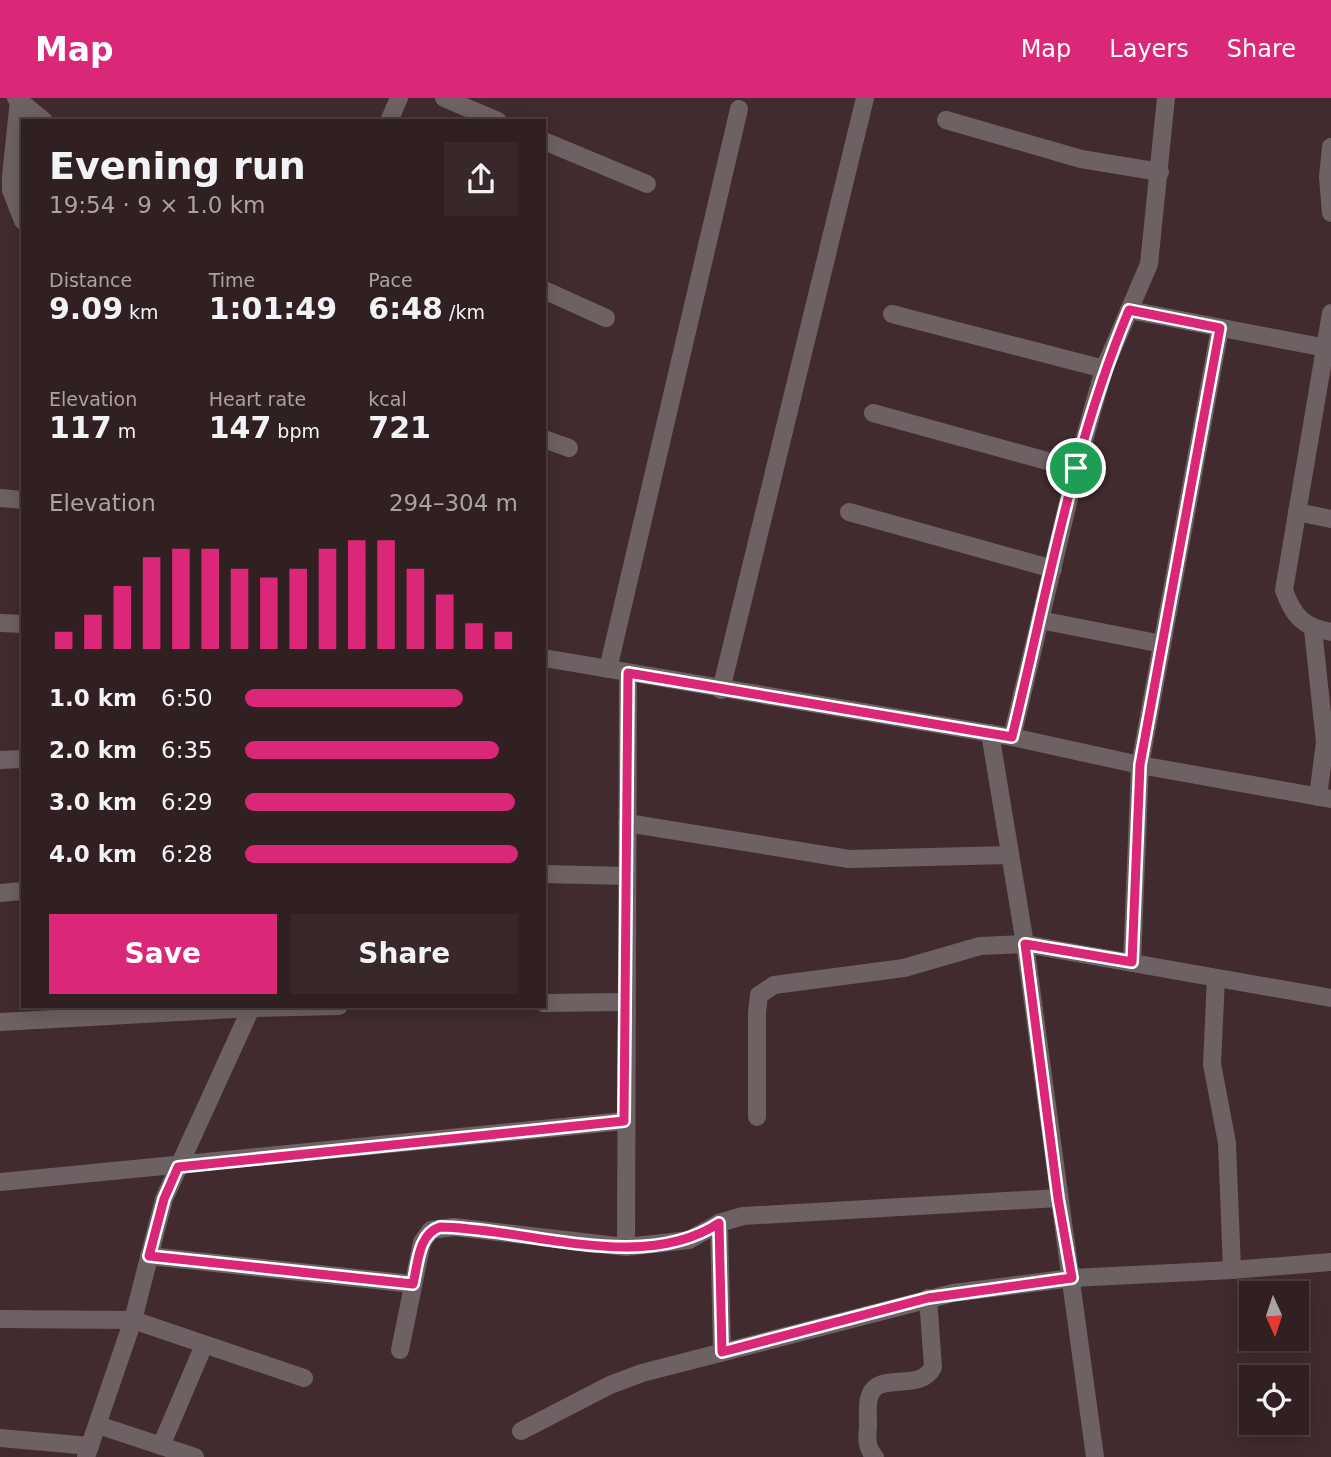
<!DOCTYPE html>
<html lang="en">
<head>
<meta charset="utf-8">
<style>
  body { margin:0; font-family:"DejaVu Sans",sans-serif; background:#39282a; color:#f1f3f6; height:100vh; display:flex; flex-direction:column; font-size:26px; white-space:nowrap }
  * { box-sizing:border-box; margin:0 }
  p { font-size:23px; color:#a8a3a5 }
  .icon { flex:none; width:38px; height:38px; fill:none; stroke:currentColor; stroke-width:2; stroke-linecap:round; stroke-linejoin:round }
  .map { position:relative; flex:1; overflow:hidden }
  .details { position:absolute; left:21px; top:21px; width:525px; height:889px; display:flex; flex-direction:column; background:#312022; border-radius:0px; box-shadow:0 4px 18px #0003,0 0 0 2px #4c3e40 }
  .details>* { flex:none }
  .needle { width:46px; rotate:177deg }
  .fabs { position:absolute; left:1239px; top:1183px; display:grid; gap:14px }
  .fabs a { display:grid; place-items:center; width:70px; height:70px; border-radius:0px; background:#312022; box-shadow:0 4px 18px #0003,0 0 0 2px #4c3e40; font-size:35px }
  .pin { position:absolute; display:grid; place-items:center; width:60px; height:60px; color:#fff; margin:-30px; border:4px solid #fff; border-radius:50%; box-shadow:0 2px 7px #0007 }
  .round { display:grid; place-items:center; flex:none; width:74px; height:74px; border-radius:0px; background:#39282a }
  .head { display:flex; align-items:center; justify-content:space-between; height:119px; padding:0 28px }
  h1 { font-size:38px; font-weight:700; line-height:52px }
  .figures { display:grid; grid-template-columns:repeat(3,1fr); gap:10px; height:119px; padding:7px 28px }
  .figures div { display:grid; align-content:center }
  .figures b { font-size:30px; font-weight:700 }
  .figures small { font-size:19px; font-weight:400 }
  .figures p { font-size:19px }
  .chart { height:196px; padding:14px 28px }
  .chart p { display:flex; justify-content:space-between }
  .chart svg { width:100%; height:126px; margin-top:7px; stroke:#db2777; stroke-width:6 }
  .cta { display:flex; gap:14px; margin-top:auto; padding:14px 28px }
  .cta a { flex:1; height:80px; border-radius:0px; background:#db2777; color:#fff; font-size:28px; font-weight:700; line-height:80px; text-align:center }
  .cta a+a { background:#39282a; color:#f1f3f6 }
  ul { padding:0 28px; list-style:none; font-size:23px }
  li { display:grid; grid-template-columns:112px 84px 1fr; align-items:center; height:52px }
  li i { height:18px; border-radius:9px; background:#db2777 }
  header { display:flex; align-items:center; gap:42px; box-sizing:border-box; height:98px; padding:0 35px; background:#db2777; color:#fff }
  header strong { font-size:33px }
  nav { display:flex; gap:38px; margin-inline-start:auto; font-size:24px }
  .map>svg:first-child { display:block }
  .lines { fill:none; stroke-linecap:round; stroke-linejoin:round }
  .minor { stroke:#6d6163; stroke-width:18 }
  .tertiary { stroke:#6d6163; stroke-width:18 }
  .route-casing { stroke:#fff; stroke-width:14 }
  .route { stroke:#db2777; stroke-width:9 }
</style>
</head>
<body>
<header>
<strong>Map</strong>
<nav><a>Map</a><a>Layers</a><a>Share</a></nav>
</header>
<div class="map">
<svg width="1331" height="1359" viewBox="0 0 1331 1359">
  <rect width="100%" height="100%" fill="#412b2e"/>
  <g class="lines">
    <g class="minor">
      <path d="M444,0L498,23"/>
      <path d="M19,2L11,78V92L23,123"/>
      <path d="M946,22L1081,61L1160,74"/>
      <path d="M389,23L399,0"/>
      <path d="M544,43L647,86"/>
      <path d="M1331,49L1328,79L1331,115"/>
      <path d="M544,192L606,220"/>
      <path d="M1129,212L1331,251"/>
      <path d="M1331,215L1284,492C1293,518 1303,529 1331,534"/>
      <path d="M892,216L1104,271"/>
      <path d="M873,315L1076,371"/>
      <path d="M544,341L569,350"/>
      <path d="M0,400L23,402"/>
      <path d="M849,414L1053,471"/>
      <path d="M1297,414L1331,421"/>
      <path d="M1040,522L1162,546"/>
      <path d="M0,525L23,526"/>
      <path d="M1313,531L1325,644L1318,699"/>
      <path d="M608,571L739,11"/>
      <path d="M628,575L626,1149L689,1142L719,1125L743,1118L1058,1100"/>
      <path d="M721,592L865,0"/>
      <path d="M990,635L1025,846L1095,1359"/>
      <path d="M1012,639L1076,371L1104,271L1149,166L1166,0"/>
      <path d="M0,662L23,661"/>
      <path d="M627,725L849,761L1009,757"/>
      <path d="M544,776L626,778"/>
      <path d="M0,795L23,793"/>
      <path d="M1132,864L1140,667L1220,230"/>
      <path d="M1216,880L1212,966L1227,1045L1232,1172"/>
      <path d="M544,905L625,904"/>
      <path d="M0,924L252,910L339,908"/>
      <path d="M757,1019V914L759,897L774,887L904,870L980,848L1025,846L1331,900"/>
      <path d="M0,1084L624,1023"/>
      <path d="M719,1125L722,1254"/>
      <path d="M149,1158L413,1186"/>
      <path d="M0,1221L133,1222L304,1280"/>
      <path d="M400,1252L422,1144L431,1132L454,1129L626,1149"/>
      <path d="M98,1327L195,1359"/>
      <path d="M521,1333L610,1287L642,1275L953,1195L1072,1180L1232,1172L1331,1164"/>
      <path d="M0,1340L90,1348"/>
      <path d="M161,1348L204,1247"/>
      <path d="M86,1359L133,1222L164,1101L252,908"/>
      <path d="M875,1359C866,1350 867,1340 868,1328C868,1319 867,1309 869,1300C876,1271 920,1296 933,1269L928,1200"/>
    </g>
    <g class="tertiary">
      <path d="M16,0L44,23"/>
      <path d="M544,560L1012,639L1140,667L1331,701"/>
    </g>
  </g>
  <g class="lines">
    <defs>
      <path id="route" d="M1129,212L1220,230L1140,667L1132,864L1025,846L1058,1100L1072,1180L928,1200L722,1254L719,1125C642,1176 527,1130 440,1129C418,1136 418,1166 413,1186L149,1158L164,1101L178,1069L624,1023L628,575L1012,639C1047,496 1072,348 1129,212Z"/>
    </defs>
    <use href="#route" class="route-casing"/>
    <use href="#route" class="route"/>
  </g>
</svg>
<div class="fabs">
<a><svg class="needle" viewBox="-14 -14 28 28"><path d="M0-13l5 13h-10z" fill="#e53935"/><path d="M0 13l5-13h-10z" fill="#a8a3a5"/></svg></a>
<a><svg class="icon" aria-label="locate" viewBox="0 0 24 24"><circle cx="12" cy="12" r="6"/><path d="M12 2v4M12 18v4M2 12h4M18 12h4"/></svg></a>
</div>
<div class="pin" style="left:1076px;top:370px;background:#1e9e55"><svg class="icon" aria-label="arrive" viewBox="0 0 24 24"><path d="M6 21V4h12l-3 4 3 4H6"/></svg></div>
<section class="details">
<div class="head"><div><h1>Evening run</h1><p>19:54 · 9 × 1.0 km</p></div><a class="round"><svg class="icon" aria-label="share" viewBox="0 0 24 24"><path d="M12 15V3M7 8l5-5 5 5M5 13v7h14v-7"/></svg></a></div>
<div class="figures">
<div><p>Distance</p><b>9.09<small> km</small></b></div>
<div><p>Time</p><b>1:01:49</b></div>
<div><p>Pace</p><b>6:48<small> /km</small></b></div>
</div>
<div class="figures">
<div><p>Elevation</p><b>117<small> m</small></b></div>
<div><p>Heart rate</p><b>147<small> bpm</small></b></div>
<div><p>kcal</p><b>721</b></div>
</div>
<div class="chart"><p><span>Elevation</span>294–304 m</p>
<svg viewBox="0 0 160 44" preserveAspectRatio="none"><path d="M5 44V38M15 44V32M25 44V22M35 44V12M45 44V9M55 44V9M65 44V16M75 44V19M85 44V16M95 44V9M105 44V6M115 44V6M125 44V16M135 44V25M145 44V35M155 44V38"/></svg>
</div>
<ul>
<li><b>1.0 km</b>6:50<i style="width:80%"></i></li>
<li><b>2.0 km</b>6:35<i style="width:93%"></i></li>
<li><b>3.0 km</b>6:29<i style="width:99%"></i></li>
<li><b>4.0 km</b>6:28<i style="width:100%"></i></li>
</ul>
<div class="cta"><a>Save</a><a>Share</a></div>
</section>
</div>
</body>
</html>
